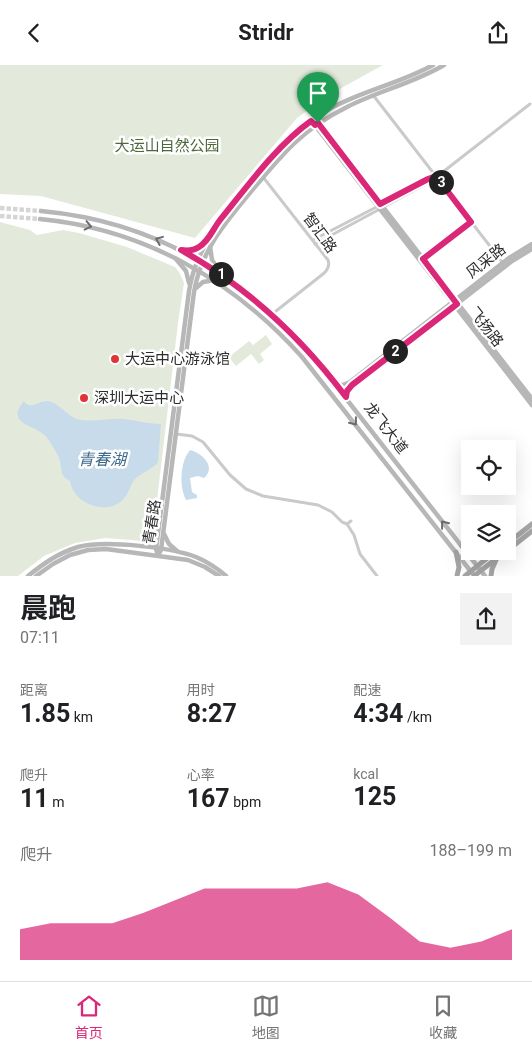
<!DOCTYPE html>
<html lang="zh">
<head>
<meta charset="utf-8">
<style>
  body { margin:0; font-family:Roboto,"Noto Sans SC",sans-serif; background:#f2f2f2; color:#202124; height:100vh; display:flex; flex-direction:column; font-size:19px; white-space:nowrap }
  * { box-sizing:border-box; margin:0 }
  p { font-size:16px; color:#757577 }
  .icon { flex:none; width:28px; height:28px; fill:none; stroke:currentColor; stroke-width:2; stroke-linecap:round; stroke-linejoin:round }
  .map { position:relative; height:511px; overflow:hidden }
  .side { display:flex; flex-direction:column; background:#fff; flex:1 }
  .side>* { flex:none }
  .buttons { position:absolute; left:461px; top:375px; display:grid; gap:10px }
  .buttons a { display:grid; place-items:center; width:55px; height:55px; border-radius:0px; background:#fff; box-shadow:0 5px 20px #0002; font-size:25px }
  .pin { position:absolute; display:grid; place-items:center; width:42px; height:42px; color:#fff; margin:-51px -21px; border-radius:50% 50% 50% 0; rotate:-45deg; box-shadow:0 0 5px #0007 }
  .pin .icon { rotate:45deg }
  .km { position:absolute; width:25px; height:25px; margin:-12px; border-radius:50%; background:#222; color:#fff; font-size:14px; line-height:25px; text-align:center }
  .round { display:grid; place-items:center; flex:none; width:52px; height:52px; border-radius:0px; background:#f2f2f2 }
  .headline { display:flex; align-items:center; justify-content:space-between; height:85px; padding:0 20px }
  h1 { font-size:28px; font-weight:700; line-height:38px }
  .metrics { display:grid; grid-template-columns:repeat(3,1fr); gap:8px; height:85px; padding:5px 20px }
  .metrics div { display:grid; align-content:center }
  .metrics b { font-size:25px; font-weight:700 }
  .metrics small { font-size:14px; font-weight:400 }
  .metrics p { font-size:14px }
  .chart { height:140px; padding:10px 20px }
  .chart p { display:flex; justify-content:space-between }
  .chart svg { width:100%; height:90px; margin-top:5px; fill:#db2777; opacity:.7 }
  header { display:flex; justify-content:space-between; align-items:center; height:65px; padding:0 20px; background:#fff; font-size:22px; font-weight:700 }
  .menu { display:flex; justify-content:space-around; align-items:center; height:70px; border-top:1px solid #e0e0e0; background:#fff; font-size:14px; color:#757577 }
  .menu a { display:grid; justify-items:center; gap:2px }
  .menu .active { color:#db2777 }
  .map>svg:first-child { display:block }
  .green { fill:#e3eadb }
  .water { fill:#c8dbea }
  .lines { fill:none; stroke-linecap:round; stroke-linejoin:round }
  .secondary-tunnel { stroke:#d5d5d5; stroke-width:4.5; stroke-dasharray:4.5 2; stroke-linecap:butt }
  .street { stroke:#cacaca; stroke-width:3 }
  .secondary { stroke:#b7b7b7; stroke-width:4.5 }
  .primary { stroke:#a5a5a5; stroke-width:5 }
  .oneway { stroke:#6b6b6b }
  .route-casing { stroke:#fff; stroke-width:10 }
  .route { stroke:#db2777; stroke-width:6 }
  .poi-dot { fill:#e03439; stroke:#fff; stroke-width:2 }
  .labels { text-anchor:middle; dominant-baseline:central; stroke-width:5; stroke-linejoin:round; paint-order:stroke }
  .park-label { font-size:15px; fill:#4e673c; stroke:#fff }
  .street-label { font-size:15px; fill:#2d2d2d; stroke:#fff }
  .poi-label { font-size:15px; fill:#2d2d2d; stroke:#fff; text-anchor:start }
  .water-label { font-size:16px; font-style:italic; fill:#3e6b8d; stroke:#fff }
</style>
</head>
<body>
<header><svg class="icon" aria-label="back" viewBox="0 0 24 24"><path d="M15 5l-7 7 7 7"/></svg>Stridr<svg class="icon" aria-label="share" viewBox="0 0 24 24"><path d="M12 15V3M7 8l5-5 5 5M5 13v7h14v-7"/></svg></header>
<div class="map">
<svg width="532" height="511" viewBox="0 0 532 511">
  <rect width="100%" height="100%" fill="#fff"/>
  <g class="green">
    <path d="M0,0H383L327,31L297,53L195,173L41,131L0,129Z"/>
    <path d="M0,157L30,165L37,170L63,165L79,168L127,182L175,202L179,207L184,218L178,258L153,469L144,476L105,473L75,478L44,491L18,511H0Z"/>
    <path d="M266,270L272,279L260,289L264,295L259,299L251,289L236,301L229,292L249,276L253,280Z"/>
  </g>
  <g class="water">
    <path d="M24,336C29,346 39,335 48,336C59,338 66,350 77,354C92,358 108,353 123,354C136,355 148,359 161,359L158,397C153,404 143,407 136,413C129,420 129,432 119,438C101,449 73,437 70,416C58,410 63,403 59,393C56,386 48,372 42,368C30,359 6,358 24,336Z"/>
    <path d="M190,385C202,388 217,402 204,413L198,411L190,413L192,427L197,430V433L186,435C179,421 180,397 190,385Z"/>
  </g>
  <g class="lines">
    <g class="secondary-tunnel">
      <path d="M0,143L41,146"/>
      <path d="M0,151L40,154"/>
    </g>
    <g class="street">
      <path d="M373,30L503,198"/>
      <path d="M263,112L328,195C330,201 328,205 323,209L271,250"/>
      <path d="M313,175L434,112"/>
      <path d="M315,179L430,117L530,39"/>
      <path d="M423,194L471,157"/>
      <path d="M176,369L192,371L203,377L230,410L246,424L263,431L318,440L332,447L342,457L347,459L351,456"/>
      <path d="M347,459L354,470L360,489L377,511"/>
    </g>
    <g class="secondary">
      <path d="M317,57L532,334"/>
      <path d="M314,59L532,340"/>
      <path d="M41,146C159,157 236,209 315,294L485,511"/>
      <path d="M40,154C144,164 233,215 302,292L472,508"/>
      <path d="M210,181L212,195L221,208"/>
      <path d="M183,185H195L203,179"/>
      <path d="M176,194L186,206L189,218"/>
      <path d="M196,223L203,217L215,215"/>
      <path d="M336,319L343,320L350,317L509,193L532,179"/>
      <path d="M346,332L347,326L352,320L512,196L532,184"/>
      <path d="M164,469L169,479L177,486"/>
      <path d="M142,481L151,476L157,469"/>
      <path d="M158,490L161,485L194,227C201,185 227,155 254,123C284,87 303,64 347,42C378,26 414,18 444,0"/>
      <path d="M158,490L156,484L189,226C196,182 223,151 251,118C275,89 298,62 331,43C364,25 401,18 433,0"/>
      <path d="M28,511C43,499 58,488 78,482C105,475 170,482 196,492C208,497 217,503 226,511"/>
      <path d="M36,511L53,499L70,490L88,485L106,484L188,495L205,502L219,511"/>
    </g>
    <g class="primary">
      <path d="M508,478L532,459"/>
      <path d="M462,481L477,490L492,489"/>
      <path d="M508,485L532,466"/>
      <path d="M456,487L459,502L457,511"/>
      <path d="M465,511L496,486"/>
      <path d="M474,511L506,486"/>
      <path d="M491,511L492,504L496,495"/>
    </g>
  </g>
  <defs><path id="oneway-chevron" d="M-2-3.5L2.5 0L-2 3.5" fill="none" stroke-width="1.6" stroke-linecap="round" stroke-linejoin="round" transform="scale(1.25)"/></defs>
  <g class="oneway">
    <use href="#oneway-chevron" transform="translate(88 161) rotate(13)"/>
    <use href="#oneway-chevron" transform="translate(159 175) rotate(-158)"/>
    <use href="#oneway-chevron" transform="translate(354 357) rotate(52)"/>
    <use href="#oneway-chevron" transform="translate(444 459) rotate(-128)"/>
  </g>
  <g class="lines">
    <defs>
      <path id="route" d="M311,56L315,60L318,58L380,139L428,114L436,111L471,157L423,194L457,239L352,320L347,326L346,332C301,272 246,221 181,185C187,186 193,186 199,182C209,176 213,164 220,155C246,123 278,79 311,56Z"/>
    </defs>
    <use href="#route" class="route-casing"/>
    <use href="#route" class="route"/>
  </g>
  <g class="poi-dot">
    <circle cx="115" cy="294" r="5"/>
    <circle cx="84" cy="333" r="5"/>
  </g>
  <g class="labels">
    <g class="park-label">
      <text x="167" y="81">大运山自然公园</text>
    </g>
    <g class="street-label">
      <text transform="translate(320 168) rotate(54)">智汇路</text>
      <text transform="translate(486 196) rotate(-38)">风采路</text>
      <text transform="translate(486 262) rotate(52)">飞扬路</text>
      <text transform="translate(386 363) rotate(52)">龙飞大道</text>
      <text transform="translate(152 457) rotate(-81)">青春路</text>
    </g>
    <g class="poi-label">
      <text x="125" y="294">大运中心游泳馆</text>
      <text x="94" y="333">深圳大运中心</text>
    </g>
    <g class="water-label">
      <text x="102" y="394">青春湖</text>
    </g>
  </g>
</svg>
<div class="buttons">
<a><svg class="icon" aria-label="locate" viewBox="0 0 24 24"><circle cx="12" cy="12" r="6"/><path d="M12 2v4M12 18v4M2 12h4M18 12h4"/></svg></a>
<a><svg class="icon" aria-label="layers" viewBox="0 0 24 24"><path d="M12 4l9 5-9 5-9-5zM3 14l9 5 9-5"/></svg></a>
</div>
<div class="pin" style="left:318px;top:58px;background:#1e9e55"><svg class="icon" aria-label="arrive" viewBox="0 0 24 24"><path d="M6 21V4h12l-3 4 3 4H6"/></svg></div>
<b class="km" style="left:221px;top:209px">1</b>
<b class="km" style="left:395px;top:286px">2</b>
<b class="km" style="left:441px;top:117px">3</b>
</div>
<section class="side">
<div class="headline"><div><h1>晨跑</h1><p>07:11</p></div><a class="round"><svg class="icon" aria-label="share" viewBox="0 0 24 24"><path d="M12 15V3M7 8l5-5 5 5M5 13v7h14v-7"/></svg></a></div>
<div class="metrics">
<div><p>距离</p><b>1.85<small> km</small></b></div>
<div><p>用时</p><b>8:27</b></div>
<div><p>配速</p><b>4:34<small> /km</small></b></div>
</div>
<div class="metrics">
<div><p>爬升</p><b>11<small> m</small></b></div>
<div><p>心率</p><b>167<small> bpm</small></b></div>
<div><p>kcal</p><b>125</b></div>
</div>
<div class="chart"><p><span>爬升</span>188–199 m</p>
<svg viewBox="0 0 160 44" preserveAspectRatio="none"><path d="M0 44V29L10 26L20 26L30 26L40 21L50 15L60 9L70 9L80 9L90 9L100 6L110 12L120 23L130 35L140 38L150 35L160 29V44z"/></svg>
</div>
</section>
<nav class="menu">
<a class="active"><svg class="icon" aria-label="home" viewBox="0 0 24 24"><path d="M3 11l9-7 9 7M6 9v11h12V9"/></svg>首页</a>
<a><svg class="icon" aria-label="map" viewBox="0 0 24 24"><path d="M3 6l6-2 6 2 6-2v14l-6 2-6-2-6 2zM9 4v14M15 6v14"/></svg>地图</a>
<a><svg class="icon" aria-label="saved" viewBox="0 0 24 24"><path d="M7 4h10v16l-5-4-5 4z"/></svg>收藏</a>
</nav>
</body>
</html>
